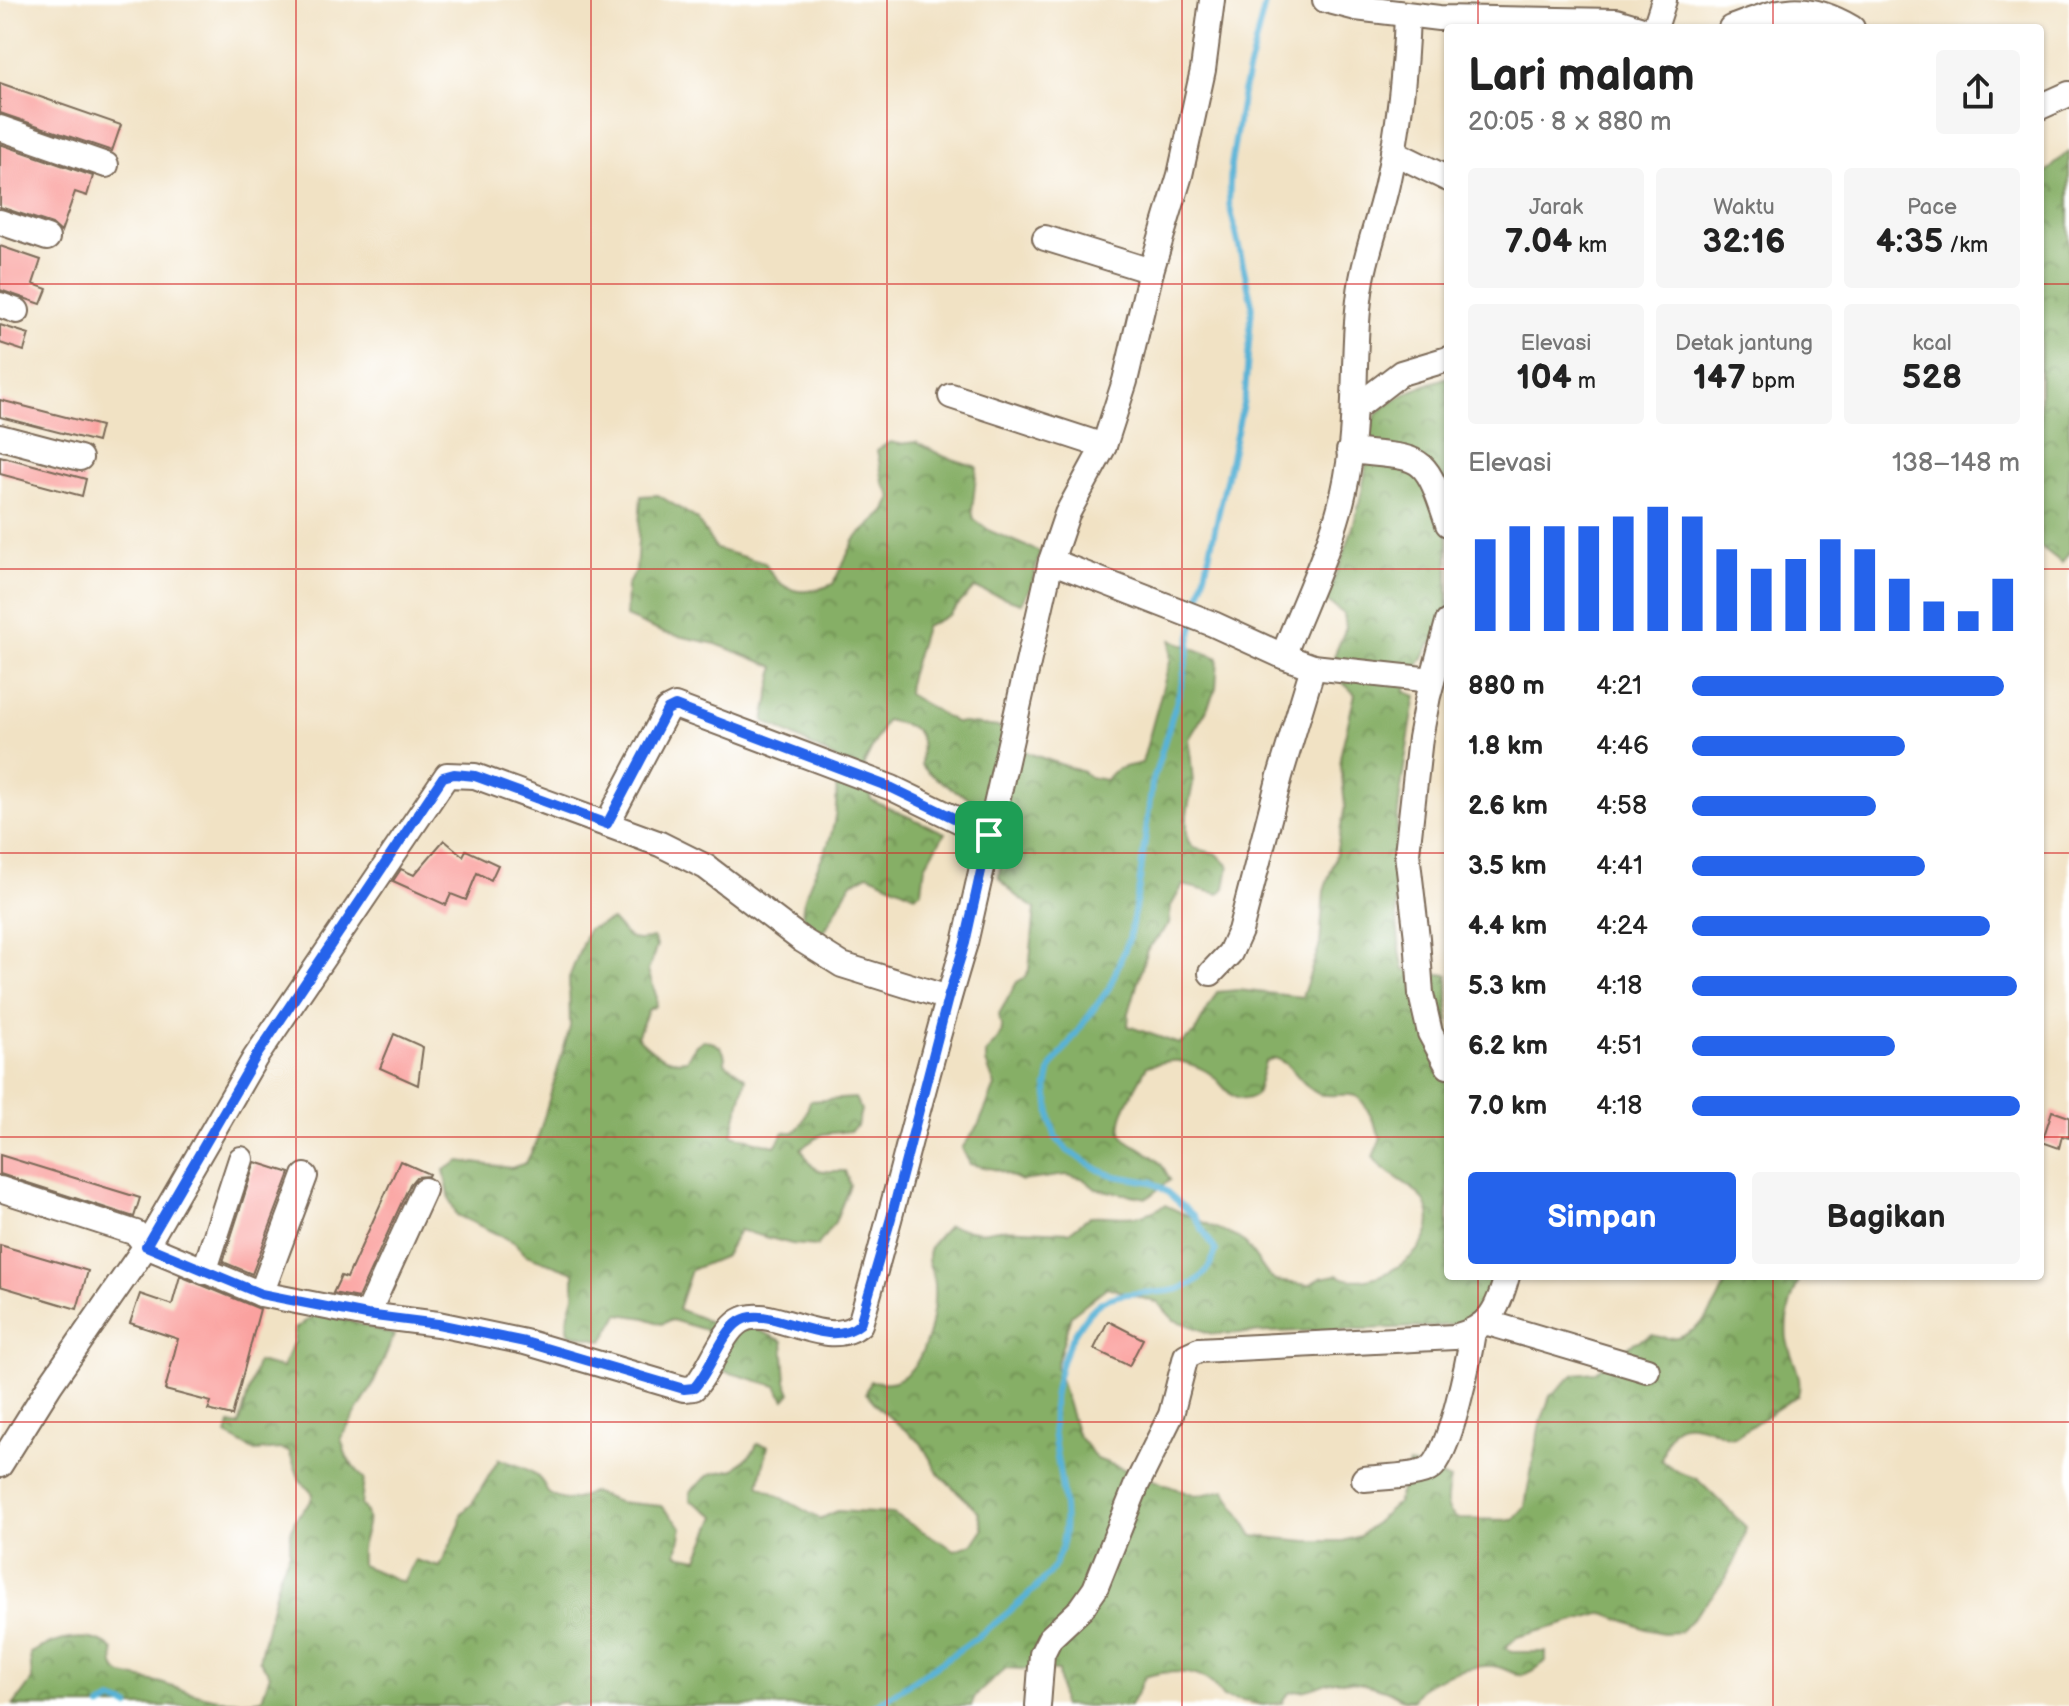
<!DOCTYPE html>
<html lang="id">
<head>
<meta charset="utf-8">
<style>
  body { margin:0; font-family:"Balsamiq Sans",sans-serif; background:#f6f6f6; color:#222; height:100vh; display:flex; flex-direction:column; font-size:30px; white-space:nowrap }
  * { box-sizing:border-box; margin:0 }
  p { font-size:26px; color:#767676 }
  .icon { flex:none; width:44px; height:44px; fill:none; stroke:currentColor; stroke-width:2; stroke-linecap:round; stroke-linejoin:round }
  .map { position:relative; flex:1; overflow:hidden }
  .details { position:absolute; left:1444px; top:24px; width:600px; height:1256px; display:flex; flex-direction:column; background:#fff; border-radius:8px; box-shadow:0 2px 6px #0004 }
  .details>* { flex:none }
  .pin { position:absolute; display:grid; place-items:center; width:68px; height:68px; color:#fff; margin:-34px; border-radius:16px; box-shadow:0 4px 12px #0006 }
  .round { display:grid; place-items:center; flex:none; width:84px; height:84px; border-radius:8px; background:#f6f6f6 }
  .headline { display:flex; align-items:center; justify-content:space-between; height:136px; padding:0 24px }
  h1 { font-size:44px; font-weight:700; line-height:60px }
  .figures { display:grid; grid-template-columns:repeat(3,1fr); gap:12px; height:136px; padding:8px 24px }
  .figures div { display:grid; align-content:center; border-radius:8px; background:#f6f6f6; text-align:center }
  .figures b { font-size:34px; font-weight:700 }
  .figures small { font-size:22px; font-weight:400 }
  .figures p { font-size:22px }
  .chart { height:224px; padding:16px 24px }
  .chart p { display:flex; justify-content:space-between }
  .chart svg { width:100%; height:144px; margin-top:8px; stroke:#2563eb; stroke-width:6 }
  .cta { display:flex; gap:16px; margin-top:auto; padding:16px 24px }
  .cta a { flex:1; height:92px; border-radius:8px; background:#2563eb; color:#fff; font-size:32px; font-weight:700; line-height:92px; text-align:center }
  .cta a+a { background:#f6f6f6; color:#222 }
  ul { padding:0 24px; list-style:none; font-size:26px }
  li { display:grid; grid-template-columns:128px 96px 1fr; align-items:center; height:60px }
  li i { height:20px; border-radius:10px; background:#2563eb }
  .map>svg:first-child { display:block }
  .forest { fill:url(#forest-crowns); stroke:#606c42; stroke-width:2 }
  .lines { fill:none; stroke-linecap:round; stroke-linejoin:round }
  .stream { stroke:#58b2d6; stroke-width:6 }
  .building { fill:#faa19f }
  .minor-casing { stroke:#7b6a58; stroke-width:28 }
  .minor { stroke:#fff; stroke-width:24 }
  .route-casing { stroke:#fff; stroke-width:16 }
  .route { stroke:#2563eb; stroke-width:10 }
  .grid { fill:none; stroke:#d62828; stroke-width:2; stroke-opacity:0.55 }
</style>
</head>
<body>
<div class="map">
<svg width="2069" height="1706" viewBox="0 0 2069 1706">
  <defs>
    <pattern id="forest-crowns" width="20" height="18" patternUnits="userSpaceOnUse" patternTransform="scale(2)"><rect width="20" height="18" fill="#86af66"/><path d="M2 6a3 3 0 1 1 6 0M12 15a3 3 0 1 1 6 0" fill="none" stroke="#6f8f53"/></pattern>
  </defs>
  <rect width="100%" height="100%" fill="#fff"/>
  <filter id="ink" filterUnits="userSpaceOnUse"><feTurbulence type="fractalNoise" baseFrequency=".0125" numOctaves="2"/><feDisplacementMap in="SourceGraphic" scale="16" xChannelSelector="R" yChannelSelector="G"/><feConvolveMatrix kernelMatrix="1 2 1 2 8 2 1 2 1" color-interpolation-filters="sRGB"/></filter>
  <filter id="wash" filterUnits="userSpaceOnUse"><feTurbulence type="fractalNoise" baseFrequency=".006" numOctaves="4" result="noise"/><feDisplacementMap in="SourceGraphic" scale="32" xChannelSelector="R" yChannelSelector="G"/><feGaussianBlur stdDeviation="1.8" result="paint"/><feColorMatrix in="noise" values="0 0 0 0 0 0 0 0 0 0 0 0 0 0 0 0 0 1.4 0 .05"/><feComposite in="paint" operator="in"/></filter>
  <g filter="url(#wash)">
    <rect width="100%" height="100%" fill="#f1e2c4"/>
    <g class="forest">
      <path d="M2069,152V553L2062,563L2040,546V175C2053,170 2057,159 2069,152Z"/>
      <path d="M1448,377V641L1431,643L1404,691L1416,696C1404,765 1391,833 1396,903C1398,926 1398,948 1404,970L1448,975V1058L1437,1071L1448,1085V1276H1503L1479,1319L1460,1324L1425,1327L1212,1334L1174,1320L1158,1303L1107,1287L1071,1315L1056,1366L1077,1434L1097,1459L1195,1496L1225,1490L1253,1536L1307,1541H1343L1360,1536L1397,1503L1409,1464L1450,1480C1447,1495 1442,1510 1458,1519L1514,1520L1525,1506L1539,1428L1550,1396L1575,1374L1594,1372L1633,1343L1652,1335C1692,1349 1718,1310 1727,1276H1801C1792,1295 1784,1317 1787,1339C1790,1359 1804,1374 1798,1395L1736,1436C1725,1438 1721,1433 1711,1429C1674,1416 1670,1427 1661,1460L1680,1473L1697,1479L1746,1527C1740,1570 1708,1601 1680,1632L1663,1633L1646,1629L1605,1613L1517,1637L1506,1647L1512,1652H1546V1661C1540,1666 1533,1673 1524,1674C1514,1676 1504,1667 1493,1666C1472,1664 1422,1679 1413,1700C1401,1701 1396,1694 1385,1690C1372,1686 1356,1682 1342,1681C1329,1679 1319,1688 1306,1690C1293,1692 1287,1690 1282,1703L1263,1705L1223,1697C1219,1692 1215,1686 1210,1682C1195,1670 1163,1670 1145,1677L1130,1706H1062L1058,1671L1006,1668L975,1696L971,1706H570L563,1702L544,1706H13L32,1680L30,1653C53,1640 92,1629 113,1650C114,1658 112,1668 119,1673C127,1678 150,1679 161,1683C190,1693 232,1706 262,1699L270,1674L259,1660L279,1576L290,1552V1535L295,1519L310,1503L313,1494L300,1480L289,1452L282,1449L255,1451L227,1435L230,1424L239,1426L257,1362L282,1368L294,1341L295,1329L314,1315L340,1318L394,1335L372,1387L341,1438L347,1458L364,1479L361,1505C373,1518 365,1529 362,1544C360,1551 361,1558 361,1565L403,1582L415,1560L440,1567L460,1524L461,1514L472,1504L499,1459C520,1466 540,1470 548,1493C565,1504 575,1501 592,1492L618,1502L661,1506L682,1527L677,1554L698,1558L716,1516L690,1500V1492L710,1474L735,1469L754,1451L757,1444L768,1446L759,1485L820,1519L837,1511L893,1514L955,1550L973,1544L983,1529L978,1511L939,1474L921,1443L881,1410L866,1393L870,1381C878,1381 887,1384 895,1381C928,1368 938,1306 933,1275C932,1269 927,1263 928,1257C928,1245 940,1235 948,1226L981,1232L998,1229L1069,1232L1090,1216C1124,1214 1131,1224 1165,1205L1238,1238L1245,1243L1268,1275L1275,1281L1309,1285L1320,1278L1337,1275C1370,1294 1438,1253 1429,1213C1423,1185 1388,1179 1373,1157L1381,1138C1375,1127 1369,1108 1360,1099C1351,1090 1329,1099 1317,1093C1300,1085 1294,1064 1274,1058L1265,1062L1256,1095C1232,1109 1226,1085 1209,1073C1202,1068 1188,1063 1179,1061C1170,1059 1157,1064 1147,1066C1140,1080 1117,1115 1121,1131C1123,1140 1133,1144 1140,1148C1157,1159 1161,1161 1170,1180L1147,1198L1096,1189L1082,1178L1066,1175L1021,1181L998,1170L970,1164L962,1148L979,1124L995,1086L986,1062V1053L998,1039L1002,1031L999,1014L1017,982L1024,978L1029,970L1035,909L1015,895L999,878L1005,821C980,801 941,787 921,765C923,729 921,728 886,720L864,764L871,800L945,833L925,866L922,891L915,895L868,874L851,883L824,932C817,929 807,928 804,920C796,903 822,860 828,844C839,816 837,787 835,758L764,721L775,667L716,644L664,633L626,617L627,585L636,571L641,496L658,495L697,519L716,549L765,563C781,594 803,597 833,584L855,539L885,512L892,497L883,482L877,450L890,442L899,444L916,442L943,456L977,467L972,511L974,519L990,531L1040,552L1031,587L1021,603L974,588L949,615L925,627L909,680L908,694L955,722L998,727L1028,753L1083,772L1090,777L1106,780C1114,766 1127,767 1142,763L1170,661L1171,640L1218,658L1216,688L1206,711L1189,739L1193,783L1187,814V832L1188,841L1194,848L1217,854L1229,866L1225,888L1219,894L1183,885L1171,906L1169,924L1147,950L1129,1013L1128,1026L1179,1044L1194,1034L1217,992L1238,990L1302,997L1320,944L1324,891L1335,859L1345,806L1340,757L1355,694L1342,682L1334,656L1346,628L1344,614L1325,600C1348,549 1362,506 1368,451C1370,436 1370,421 1381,410C1396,396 1428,383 1448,377Z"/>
      <path d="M612,920C628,937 629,944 653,938L657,945L648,971L657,998L656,1006L648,1010L637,1037C652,1051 665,1064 686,1060L696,1045L704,1040C718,1043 726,1048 725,1063L746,1078L732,1135L775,1146L784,1132H794C806,1122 805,1114 810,1101L855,1098L861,1110L857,1126L850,1131L823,1134L801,1148C815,1175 816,1171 845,1171L850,1185L835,1222L817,1246L792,1244L739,1230L725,1256L691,1270L678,1309L723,1327L749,1326L783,1341L786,1381L791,1393L785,1400L776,1386L720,1370L708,1348L706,1330L672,1320L661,1324L646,1318L619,1314L603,1341L569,1333L567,1320L574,1296V1272L526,1255L514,1242L457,1215L450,1200L444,1170L460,1161L511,1168L526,1163L537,1141L570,1027L569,978L588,929Z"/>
    </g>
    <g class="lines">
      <g class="stream">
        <path d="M1197,610L1245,395L1252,304L1229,203L1231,165L1243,92L1266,0"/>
        <path d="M101,1706L112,1700L129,1706"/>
        <path d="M875,1706C924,1673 974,1643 1018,1604C1030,1593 1043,1583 1052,1569C1078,1527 1056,1472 1053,1427C1051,1398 1060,1357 1075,1333C1081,1323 1092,1307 1103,1301C1144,1281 1195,1312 1216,1251L1194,1216L1167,1192L1152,1182L1115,1176L1099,1170L1068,1151L1056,1138L1051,1122L1047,1087L1051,1068L1109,988L1129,939L1139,887L1152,784L1182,683L1194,621"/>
      </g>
    </g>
    <g id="blocks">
      <g class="building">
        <path d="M0,83L121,125L112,151L0,113Z"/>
        <path d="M0,144L93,176L87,196L75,192L61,232L52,224L0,207Z"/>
        <path d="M0,246L41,260L33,284L47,289L41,304L0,290Z"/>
        <path d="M0,325L29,334L24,351L0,343Z"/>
        <path d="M0,400L101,426L97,442L0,417Z"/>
        <path d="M0,456L86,479L82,496L0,474Z"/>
        <path d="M444,840L463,856L466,850L498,865L491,880L477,873L466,900L451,894L446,905L393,881L401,869L414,875Z"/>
        <path d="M394,1034L423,1047L418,1085L380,1068Z"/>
        <path d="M2052,1111L2069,1117V1138L2062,1136L2059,1148L2042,1142Z"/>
        <path d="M0,1155L140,1198L134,1217L0,1174Z"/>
        <path d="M400,1161L429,1174L428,1176L416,1177L410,1184L358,1298L333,1293L341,1276L347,1278Z"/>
        <path d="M255,1162L290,1173L252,1274L223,1262Z"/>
        <path d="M0,1245L88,1271L77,1309L0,1286Z"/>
        <path d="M180,1276L260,1309L232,1416L208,1410L211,1402L165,1390L178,1339L130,1323L140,1294L172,1305Z"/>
        <path d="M1108,1321L1143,1339L1129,1366L1094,1349Z"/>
      </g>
    </g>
  </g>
  <g filter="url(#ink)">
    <use href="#blocks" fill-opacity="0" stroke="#7b6a58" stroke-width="2"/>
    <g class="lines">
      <defs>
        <g id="minor">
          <path d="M1325,0L1356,8L1439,18L1616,21L1639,28"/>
          <path d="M1655,28L1664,0"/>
          <path d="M1731,28C1781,9 1804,0 1852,28"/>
          <path d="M2040,107L2069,94"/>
          <path d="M0,128L106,165"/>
          <path d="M1393,152L1448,179"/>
          <path d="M0,222L47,238"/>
          <path d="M1045,238L1151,271"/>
          <path d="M0,305L17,311"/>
          <path d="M951,396L1104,446"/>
          <path d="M1354,409L1401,373L1448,359"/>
          <path d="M0,437L80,458"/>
          <path d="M1349,451C1423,459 1424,450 1448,524"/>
          <path d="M1051,561L1213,624L1283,656L1313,667L1432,680"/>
          <path d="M1448,622L1428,696L1420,738L1407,853L1417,938L1421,994L1430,1033L1448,1066"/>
          <path d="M1283,656C1303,604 1332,546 1344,491C1360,421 1350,349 1362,279C1368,247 1380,216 1387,184C1399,128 1405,73 1407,15"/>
          <path d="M607,824L667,710L675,706L892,788L989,835"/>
          <path d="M1211,973L1230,953L1240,931L1280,776L1313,667"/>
          <path d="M0,1189L136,1233L146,1246L261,1294L367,1315L438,1324L525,1342L684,1389L694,1388C711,1370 721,1333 740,1321C769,1302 826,1353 860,1324C897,1198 926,1069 965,943L1051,561L1067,514L1104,446L1125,381L1151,271L1180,175L1203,70L1212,0"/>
          <path d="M204,1272L241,1159"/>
          <path d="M261,1294L305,1176"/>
          <path d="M367,1315L424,1190"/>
          <path d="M1485,1322L1647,1370"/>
          <path d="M0,1465L50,1385L146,1246L255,1058L447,775L475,776L660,844L706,867L802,940L842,965L948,998"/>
          <path d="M1364,1479C1379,1477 1420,1477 1431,1468C1450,1454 1469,1358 1473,1332"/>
          <path d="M1038,1706L1042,1654L1050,1638L1081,1609L1095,1589L1137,1484L1171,1415L1186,1356L1199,1350L1454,1337C1490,1328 1498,1309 1507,1276"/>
        </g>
      </defs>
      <use href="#minor" class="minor-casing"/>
      <use href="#minor" class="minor"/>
    </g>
  </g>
  <g class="lines" filter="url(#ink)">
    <defs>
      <path id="route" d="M675,706L892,788L989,835L965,943L948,998L891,1218L860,1324C826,1353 769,1302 740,1321C721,1333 711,1370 694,1388L684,1389L525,1342L438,1324L367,1315L261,1294L146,1246L255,1058L443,777L454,774L475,776L607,824L667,710Z"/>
    </defs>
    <use href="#route" class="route-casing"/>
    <use href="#route" class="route"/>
  </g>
  <path class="grid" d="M296,0V1706M591,0V1706M887,0V1706M1182,0V1706M1478,0V28M1773,0V28M0,284H1448M2040,284H2069M0,569H1448M2040,569H2069M0,853H1448M2040,853H2069M0,1137H1448M2040,1137H2069M1478,1276V1706M1773,1276V1706M0,1422H2069"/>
</svg>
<div class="pin" style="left:989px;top:835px;background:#1e9e55"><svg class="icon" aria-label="arrive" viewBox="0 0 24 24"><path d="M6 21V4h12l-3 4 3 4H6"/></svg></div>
<section class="details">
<div class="headline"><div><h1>Lari malam</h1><p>20:05 · 8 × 880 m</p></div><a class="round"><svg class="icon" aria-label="share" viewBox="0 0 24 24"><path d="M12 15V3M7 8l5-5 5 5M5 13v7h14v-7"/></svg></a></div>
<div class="figures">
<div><p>Jarak</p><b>7.04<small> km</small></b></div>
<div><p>Waktu</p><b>32:16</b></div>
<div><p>Pace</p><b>4:35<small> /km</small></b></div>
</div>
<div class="figures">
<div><p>Elevasi</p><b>104<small> m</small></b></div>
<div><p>Detak jantung</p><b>147<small> bpm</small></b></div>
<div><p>kcal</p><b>528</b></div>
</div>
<div class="chart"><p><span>Elevasi</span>138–148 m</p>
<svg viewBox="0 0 160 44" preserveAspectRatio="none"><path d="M5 44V16M15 44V12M25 44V12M35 44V12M45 44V9M55 44V6M65 44V9M75 44V19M85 44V25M95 44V22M105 44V16M115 44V19M125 44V28M135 44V35M145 44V38M155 44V28"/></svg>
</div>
<ul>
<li><b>880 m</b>4:21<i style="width:95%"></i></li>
<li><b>1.8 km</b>4:46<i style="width:65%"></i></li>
<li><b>2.6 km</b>4:58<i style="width:56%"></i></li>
<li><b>3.5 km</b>4:41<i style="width:71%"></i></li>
<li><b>4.4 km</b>4:24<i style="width:91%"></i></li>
<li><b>5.3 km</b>4:18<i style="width:99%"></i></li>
<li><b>6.2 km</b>4:51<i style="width:62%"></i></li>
<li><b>7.0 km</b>4:18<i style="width:100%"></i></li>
</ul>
<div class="cta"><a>Simpan</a><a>Bagikan</a></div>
</section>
</div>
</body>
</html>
